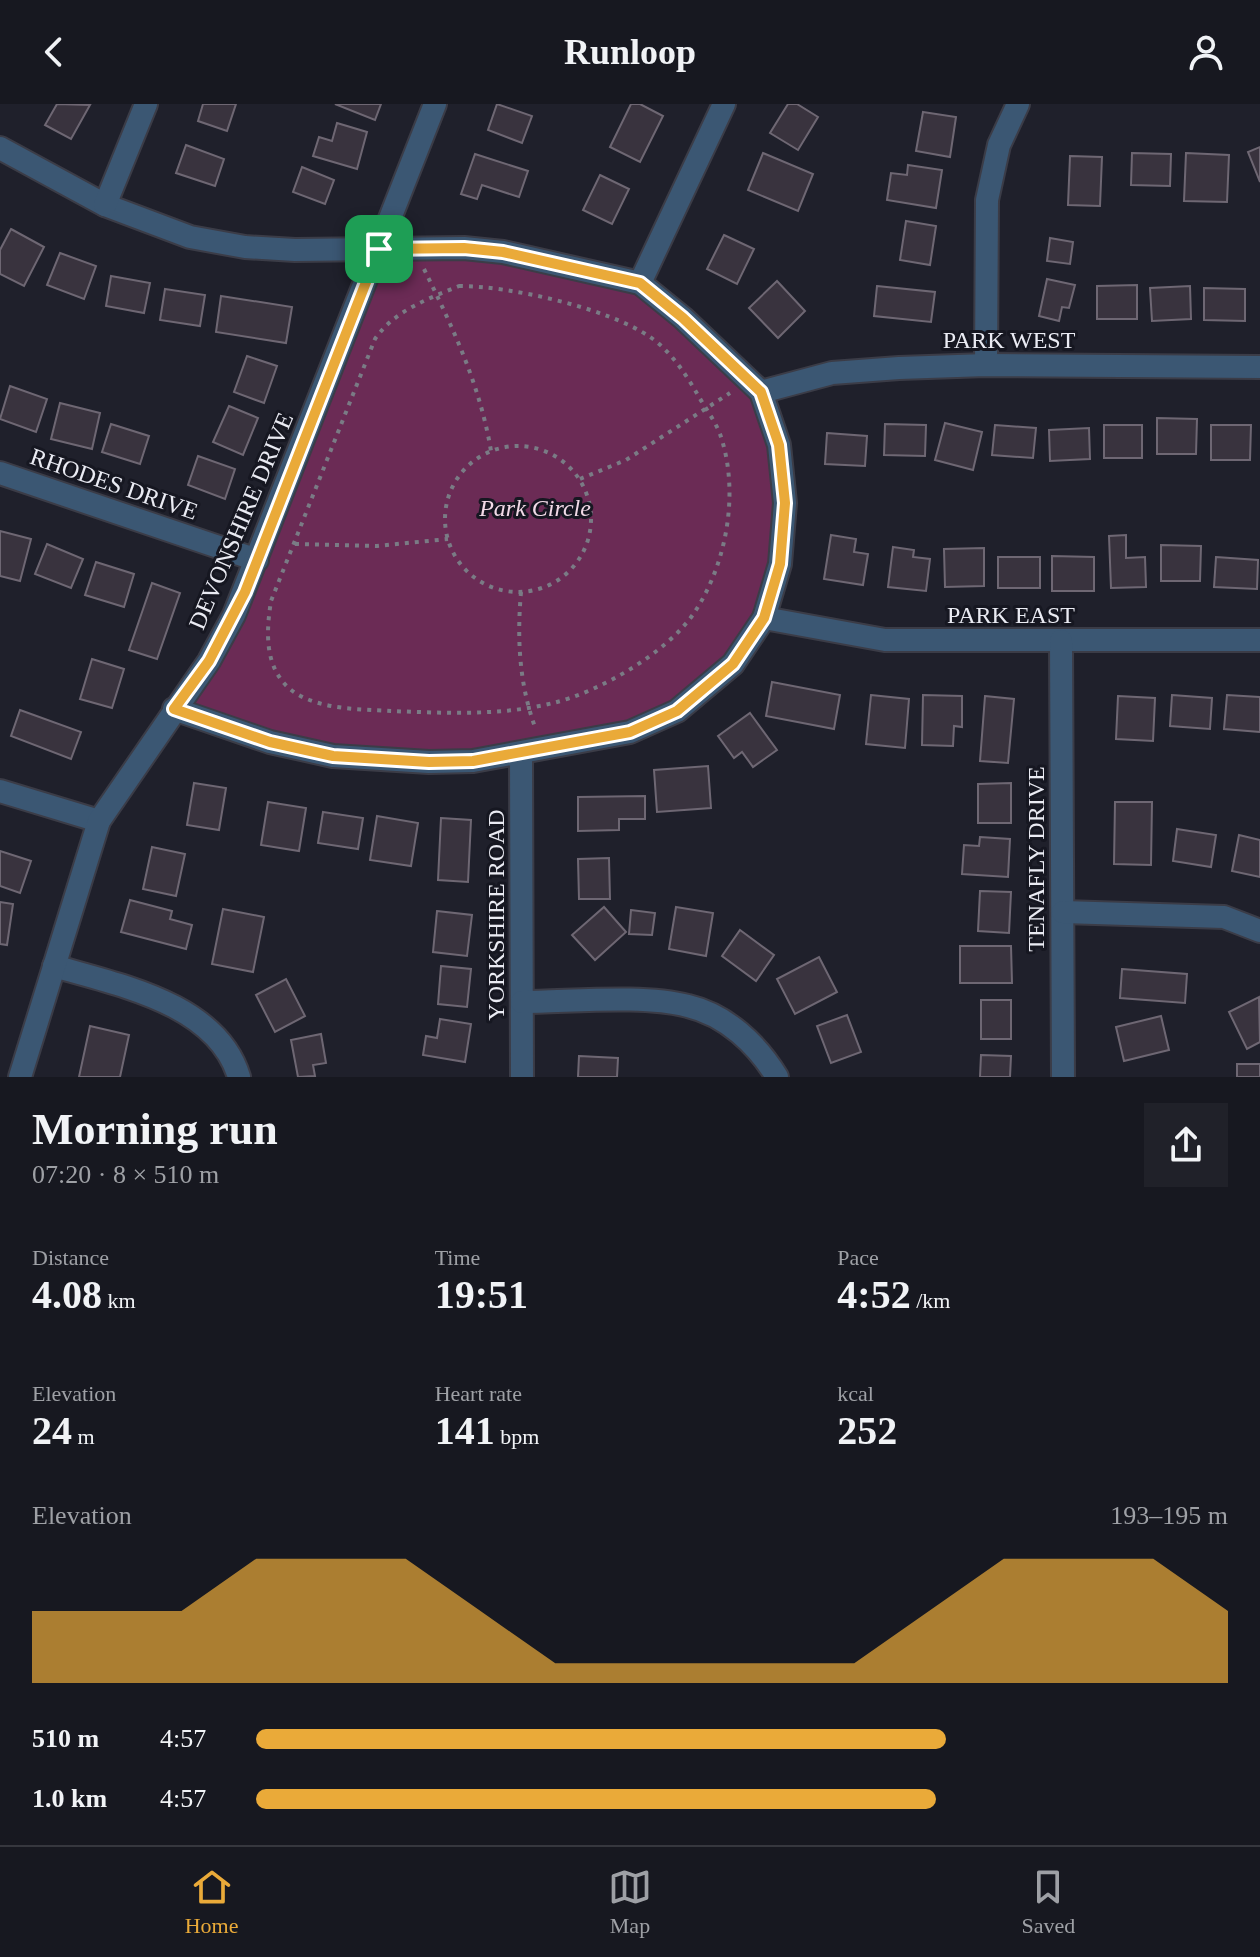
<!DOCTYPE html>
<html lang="en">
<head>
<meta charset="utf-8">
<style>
  body { margin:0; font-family:Georgia,serif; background:#202129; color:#f1f3f6; height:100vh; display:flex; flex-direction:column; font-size:30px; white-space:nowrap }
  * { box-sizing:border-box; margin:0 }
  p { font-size:26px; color:#9ea0a5 }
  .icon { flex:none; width:44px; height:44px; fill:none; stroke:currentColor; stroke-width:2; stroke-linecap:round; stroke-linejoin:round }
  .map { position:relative; height:973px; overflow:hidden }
  .sheet { display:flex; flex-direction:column; background:#171820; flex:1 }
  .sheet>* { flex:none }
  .pin { position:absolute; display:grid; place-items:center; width:68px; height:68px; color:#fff; margin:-34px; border-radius:16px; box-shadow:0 4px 12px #0006 }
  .round { display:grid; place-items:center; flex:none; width:84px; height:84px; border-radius:0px; background:#202129 }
  .headline { display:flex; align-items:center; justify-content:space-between; height:136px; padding:0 32px }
  h1 { font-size:44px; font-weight:600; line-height:60px }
  .stats { display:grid; grid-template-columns:repeat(3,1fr); gap:12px; height:136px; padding:8px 32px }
  .stats div { display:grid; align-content:center }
  .stats b { font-size:40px; font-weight:600 }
  .stats small { font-size:22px; font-weight:400 }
  .stats p { font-size:22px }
  .chart { height:224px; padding:16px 32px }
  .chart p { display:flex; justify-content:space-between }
  .chart svg { width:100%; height:144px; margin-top:8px; fill:#eaaa39; opacity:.7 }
  ul { padding:0 32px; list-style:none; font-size:26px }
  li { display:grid; grid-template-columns:128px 96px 1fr; align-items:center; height:60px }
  li i { height:20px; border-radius:10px; background:#eaaa39 }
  header { display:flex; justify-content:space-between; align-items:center; height:104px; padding:0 32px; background:#171820; font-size:36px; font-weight:600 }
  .menu { display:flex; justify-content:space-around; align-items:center; height:112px; border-top:2px solid #36373e; background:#171820; font-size:22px; color:#9ea0a5 }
  .menu a { display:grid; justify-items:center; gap:4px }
  .menu .selected { color:#eaaa39 }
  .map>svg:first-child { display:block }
  .green { fill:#6b2b55 }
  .building { fill:#39333e; stroke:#6e6773; stroke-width:2 }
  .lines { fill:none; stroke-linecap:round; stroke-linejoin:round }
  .street-casing { stroke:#3b3c47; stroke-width:26 }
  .path { stroke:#7a7b85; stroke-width:4; stroke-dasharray:4 6; stroke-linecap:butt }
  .street { stroke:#3b5773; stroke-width:22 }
  .route-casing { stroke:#fff; stroke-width:16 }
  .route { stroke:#eaaa39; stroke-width:10 }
  .labels { text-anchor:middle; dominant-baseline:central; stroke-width:6; stroke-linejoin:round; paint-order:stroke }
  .street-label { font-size:24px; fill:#eaebf3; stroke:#161721 }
  .park-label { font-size:24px; font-style:italic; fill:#f2dae7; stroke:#161721 }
</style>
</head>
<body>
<header><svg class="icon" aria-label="back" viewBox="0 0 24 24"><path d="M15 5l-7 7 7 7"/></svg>Runloop<svg class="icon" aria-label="person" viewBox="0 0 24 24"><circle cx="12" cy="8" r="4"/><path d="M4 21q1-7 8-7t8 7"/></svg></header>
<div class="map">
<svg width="1260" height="973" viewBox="0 0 1260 973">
  <rect width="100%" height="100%" fill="#1f202b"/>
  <path class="green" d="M379,145L616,172L761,288L785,399L764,514L677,607L521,649L333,652L174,605L214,550Z"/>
  <g class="building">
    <path d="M57,0L90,1L71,35L45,21Z"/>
    <path d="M203,0H236L227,27L198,17Z"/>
    <path d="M335,0H381L375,16Z"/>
    <path d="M497,0L532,12L522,39L488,26Z"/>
    <path d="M631,0H640L663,12L640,58L610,43Z"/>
    <path d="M788,0H797L818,13L798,46L770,29Z"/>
    <path d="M923,8L956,13L950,53L916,47Z"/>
    <path d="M337,19L367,28L357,65L313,52L319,33L332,37Z"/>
    <path d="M186,41L224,55L215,82L176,69Z"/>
    <path d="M1260,43V78L1248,48Z"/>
    <path d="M763,49L813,70L798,107L748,86Z"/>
    <path d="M1132,49L1171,50L1170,82L1131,81Z"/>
    <path d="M1186,49L1229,51L1227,98L1184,97Z"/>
    <path d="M475,50L528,67L519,93L482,81L477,95L461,90Z"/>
    <path d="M1070,52L1102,53L1100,102L1068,101Z"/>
    <path d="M908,61L942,66L936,104L887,96L891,69L907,71Z"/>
    <path d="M302,63L334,76L325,100L293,88Z"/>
    <path d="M600,71L629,85L612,120L583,106Z"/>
    <path d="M906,117L936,122L930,161L900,156Z"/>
    <path d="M11,125L44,143L24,182L0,170V146Z"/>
    <path d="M724,131L754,145L737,180L707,165Z"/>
    <path d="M1050,134L1073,138L1070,160L1047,157Z"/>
    <path d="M60,149L96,162L84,195L47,181Z"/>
    <path d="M111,172L150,179L144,209L106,202Z"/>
    <path d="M1047,175L1075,181L1069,204L1062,203L1059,217L1039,212Z"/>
    <path d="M777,177L805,207L778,234L749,204Z"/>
    <path d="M1137,181V215H1097V182Z"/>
    <path d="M877,182L935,188L931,218L874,212Z"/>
    <path d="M1190,182L1191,215L1152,217L1150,184Z"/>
    <path d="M1204,184L1245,185V217L1204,216Z"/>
    <path d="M165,185L205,191L200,222L160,216Z"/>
    <path d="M221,192L292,203L286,239L216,228Z"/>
    <path d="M247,252L277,262L264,299L234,288Z"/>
    <path d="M10,282L47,295L36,328L0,315Z"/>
    <path d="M60,299L100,309L92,345L51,335Z"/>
    <path d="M229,302L258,314L243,351L213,338Z"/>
    <path d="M1157,314L1197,315L1196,350H1157Z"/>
    <path d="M945,319L982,328L973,366L935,356Z"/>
    <path d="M111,320L149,332L140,360L102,348Z"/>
    <path d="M885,320L926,321L925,352L884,351Z"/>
    <path d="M995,321L1036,324L1033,354L992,351Z"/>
    <rect x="1104" y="321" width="38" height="33"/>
    <path d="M1211,321H1251L1250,356H1211Z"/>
    <path d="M1089,324L1090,355L1050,357L1049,326Z"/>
    <path d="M827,329L867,332L865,362L825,360Z"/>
    <path d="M198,352L235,365L225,395L188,381Z"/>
    <path d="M0,427L31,435L20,477L0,472Z"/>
    <path d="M831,431L856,435L854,448L868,450L863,481L824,475Z"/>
    <path d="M1126,431V454L1145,453L1146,483L1111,484L1109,432Z"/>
    <path d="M47,440L83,455L71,484L35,470Z"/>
    <path d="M1161,441L1201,442L1200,477H1161Z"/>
    <path d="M893,443L914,446L913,453L930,455L926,487L888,483Z"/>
    <path d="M984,444V482L945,483L944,445Z"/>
    <path d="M1052,452L1094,453V487H1052Z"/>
    <rect x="998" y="453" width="42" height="31"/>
    <path d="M1216,453L1258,456L1257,485L1214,483Z"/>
    <path d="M96,458L134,470L124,503L85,491Z"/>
    <path d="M152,479L180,489L157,555L129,546Z"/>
    <path d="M92,555L124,565L112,604L80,595Z"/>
    <path d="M772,578L840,591L834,625L766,612Z"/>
    <path d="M871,591L909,595L905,644L866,640Z"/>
    <path d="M923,591L962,592V623L954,622L953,642L922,641Z"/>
    <path d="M1172,591L1212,594L1210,625L1170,622Z"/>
    <path d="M1227,591L1260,593V628L1224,625Z"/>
    <path d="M985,592L1014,595L1008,659L980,657Z"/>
    <path d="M1118,592L1155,594L1153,637L1116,635Z"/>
    <path d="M20,606L81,628L71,655L11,632Z"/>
    <path d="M750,609L777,646L753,663L742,648L734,654L718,632Z"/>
    <path d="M708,662L711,704L657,708L654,666Z"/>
    <path d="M194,679L226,684L219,726L187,721Z"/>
    <path d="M1011,679V719H978V680Z"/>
    <path d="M645,692V715H619V726L578,727V693Z"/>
    <path d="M268,698L306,704L299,747L261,741Z"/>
    <path d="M1115,698H1152L1151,761L1114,760Z"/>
    <path d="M323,708L363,714L358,745L318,739Z"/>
    <path d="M377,712L418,719L411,762L370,756Z"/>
    <path d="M441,714L471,716L468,778L438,776Z"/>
    <path d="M1177,725L1216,731L1211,763L1173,757Z"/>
    <path d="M1239,731L1260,736V773L1232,767Z"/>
    <path d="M980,733L1010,735L1008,773L962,770L964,741L979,742Z"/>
    <path d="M152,743L185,750L176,792L143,785Z"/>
    <path d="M0,747L31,757L20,789L0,782Z"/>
    <path d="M609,754L610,795H579L578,755Z"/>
    <path d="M980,787L1011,788L1009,829L978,827Z"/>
    <path d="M130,796L172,807L170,815L192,821L186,845L121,828Z"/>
    <path d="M0,798L13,800L7,841L0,840Z"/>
    <path d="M604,803L626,828L595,856L572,831Z"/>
    <path d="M676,803L713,809L706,852L669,845Z"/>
    <path d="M223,805L264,813L253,868L212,860Z"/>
    <path d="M631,806L655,809L652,831L629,830Z"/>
    <path d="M437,807L472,811L467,852L433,848Z"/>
    <path d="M740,826L774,851L756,877L722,852Z"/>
    <path d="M960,842H1011L1012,879H960Z"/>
    <path d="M819,853L837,888L795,910L777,875Z"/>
    <path d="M441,862L471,865L467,903L438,900Z"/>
    <path d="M1122,865L1187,870L1185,899L1120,894Z"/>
    <path d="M286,875L305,912L275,928L256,891Z"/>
    <path d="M1259,893L1260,938L1247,945L1229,908Z"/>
    <rect x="981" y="896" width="30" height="39"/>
    <path d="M847,911L861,948L831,959L817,922Z"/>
    <path d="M1161,912L1169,946L1124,957L1116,923Z"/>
    <path d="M440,915L471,920L465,958L423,951L426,932L437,934Z"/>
    <path d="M90,922L129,931L120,973H79Z"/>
    <path d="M321,930L326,959L313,961L315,972L298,973L291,936Z"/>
    <path d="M981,951L1011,952L1010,973H980Z"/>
    <path d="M579,952L618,954L617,973H578Z"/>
    <rect x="1237" y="960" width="23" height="13"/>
  </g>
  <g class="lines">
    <defs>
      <g id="street">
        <path d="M0,44L105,101L190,133L245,143L295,146L464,144L503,148L640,179L683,214L761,288L779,341L785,399L780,460L764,514L733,560L677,607L630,628L473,657L429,658L333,652L270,638L174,605"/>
        <path d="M105,101L146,0"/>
        <path d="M640,179L724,0"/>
        <path d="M986,261L987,96L999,41L1018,0"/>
        <path d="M761,288L832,269L899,264L986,261L1260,263"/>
        <path d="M0,369L257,456"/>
        <path d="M764,514L885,536H1260"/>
        <path d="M1061,537L1063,973"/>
        <path d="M521,649L522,973"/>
        <path d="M0,687L99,717"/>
        <path d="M1063,808L1224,813L1260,827"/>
        <path d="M54,862C118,881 217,899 239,973"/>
        <path d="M522,898C569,898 643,890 688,902C726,911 757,940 777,973"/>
        <path d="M20,973L99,717L209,557L234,511L435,0"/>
      </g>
    </defs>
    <use href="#street" class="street-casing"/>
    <g class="path">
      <path d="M424,165C453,224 480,281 491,347"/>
      <path d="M459,182C510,182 608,204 650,233C671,247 687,272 699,293C706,305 715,317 720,330C740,387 727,460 694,509C667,549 599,588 553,599C502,612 444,609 391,607C357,605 306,606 283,578C264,555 267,523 271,497L375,235C395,206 428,195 459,182Z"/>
      <circle cx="518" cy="415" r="73"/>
      <path d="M580,375L626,356L730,289"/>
      <path d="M295,440L377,442L448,435"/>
      <path d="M521,488C517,534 519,579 535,623"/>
    </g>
    <use href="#street" class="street"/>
  </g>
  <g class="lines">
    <defs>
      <path id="route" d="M464,144L503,148L640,179L683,214L761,288L779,341L785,399L780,460L764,514L733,560L677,607L630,628L473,657L429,658L333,652L270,638L174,605L209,557L245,488L379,145Z"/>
    </defs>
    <use href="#route" class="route-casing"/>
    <use href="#route" class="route"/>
  </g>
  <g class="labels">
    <g class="street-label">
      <text x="1009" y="236">PARK WEST</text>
      <text transform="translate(114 380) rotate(19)">RHODES DRIVE</text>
      <text transform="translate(241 417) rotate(-67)">DEVONSHIRE DRIVE</text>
      <text x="1011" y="511">PARK EAST</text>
      <text transform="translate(1036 755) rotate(-90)">TENAFLY DRIVE</text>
      <text transform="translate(496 811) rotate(-90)">YORKSHIRE ROAD</text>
    </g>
    <g class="park-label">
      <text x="535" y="404">Park Circle</text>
    </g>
  </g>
</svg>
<div class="pin" style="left:379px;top:145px;background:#1e9e55"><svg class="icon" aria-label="arrive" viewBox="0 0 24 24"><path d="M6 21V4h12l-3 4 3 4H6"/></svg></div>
</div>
<section class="sheet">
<div class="headline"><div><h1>Morning run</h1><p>07:20 · 8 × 510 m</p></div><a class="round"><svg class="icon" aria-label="share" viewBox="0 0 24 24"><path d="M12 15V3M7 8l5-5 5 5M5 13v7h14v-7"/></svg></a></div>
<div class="stats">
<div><p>Distance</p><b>4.08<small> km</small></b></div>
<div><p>Time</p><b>19:51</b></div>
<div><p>Pace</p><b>4:52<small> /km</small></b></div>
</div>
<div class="stats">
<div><p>Elevation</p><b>24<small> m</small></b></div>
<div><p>Heart rate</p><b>141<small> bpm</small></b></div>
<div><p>kcal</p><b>252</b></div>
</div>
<div class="chart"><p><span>Elevation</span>193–195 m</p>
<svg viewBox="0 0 160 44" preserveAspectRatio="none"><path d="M0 44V22L10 22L20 22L30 6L40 6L50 6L60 22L70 38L80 38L90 38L100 38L110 38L120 22L130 6L140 6L150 6L160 22V44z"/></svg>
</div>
<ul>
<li><b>510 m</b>4:57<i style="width:71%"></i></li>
<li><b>1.0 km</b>4:57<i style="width:70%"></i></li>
</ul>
</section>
<nav class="menu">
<a class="selected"><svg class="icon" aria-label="home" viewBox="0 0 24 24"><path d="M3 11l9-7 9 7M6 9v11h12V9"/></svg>Home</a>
<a><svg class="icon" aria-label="map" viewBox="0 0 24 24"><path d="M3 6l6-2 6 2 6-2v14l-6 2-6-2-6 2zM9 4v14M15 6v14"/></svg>Map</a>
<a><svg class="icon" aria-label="saved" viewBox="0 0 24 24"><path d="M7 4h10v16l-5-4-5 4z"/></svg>Saved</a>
</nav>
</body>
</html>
